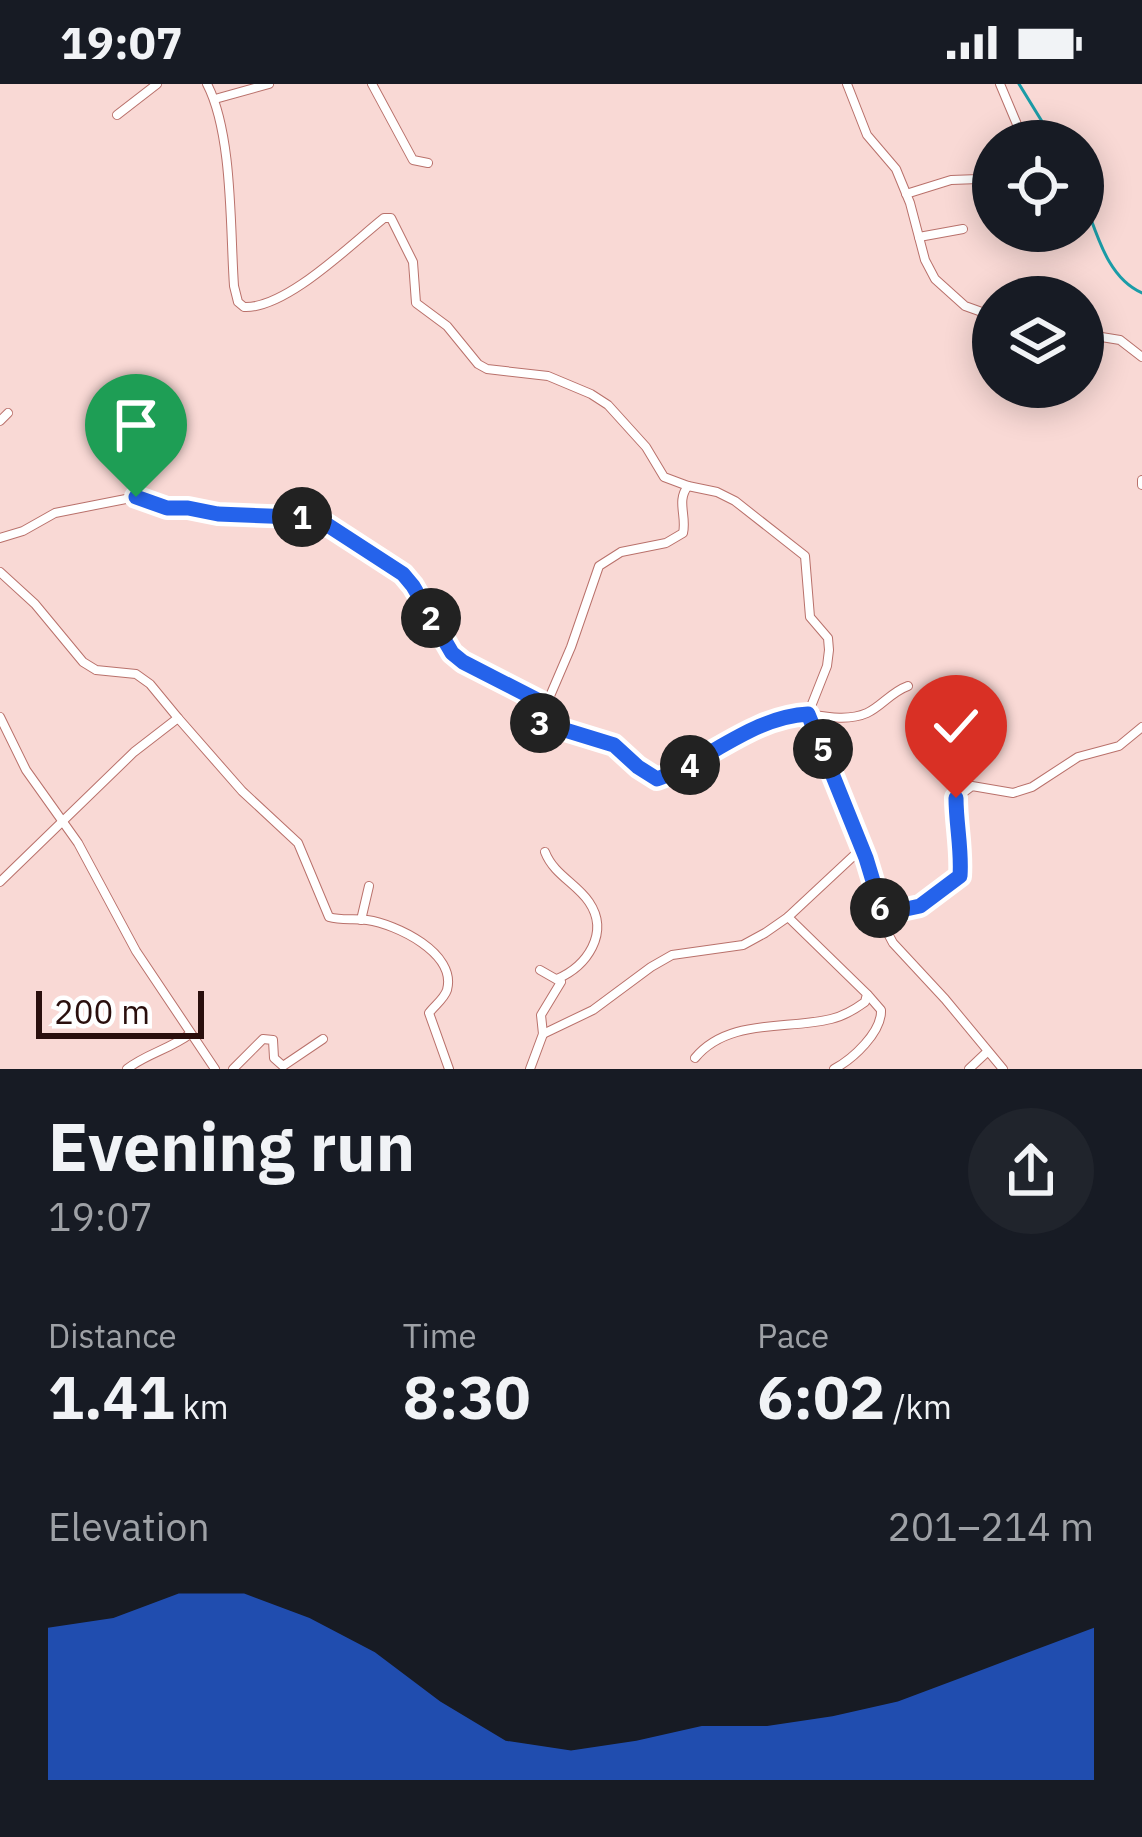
<!DOCTYPE html>
<html lang="en">
<head>
<meta charset="utf-8">
<style>
  body { margin:0; font-family:"IBM Plex Sans",sans-serif; background:#20242c; color:#f1f3f6; height:100vh; display:flex; flex-direction:column; font-size:45px; white-space:nowrap }
  * { box-sizing:border-box; margin:0 }
  p { font-size:39px; color:#9ea1a6 }
  .icon { flex:none; width:66px; height:66px; fill:none; stroke:currentColor; stroke-width:2; stroke-linecap:round; stroke-linejoin:round }
  .map { position:relative; height:985px; overflow:hidden }
  .drawer { display:flex; flex-direction:column; background:#171b24; flex:1 }
  .drawer>* { flex:none }
  .fabs { position:absolute; left:972px; top:36px; display:grid; gap:24px }
  .fabs a { display:grid; place-items:center; width:132px; height:132px; border-radius:50%; background:#171b24; box-shadow:0 6px 30px #0003; font-size:60px }
  .scale { position:absolute; left:36px; bottom:30px; width:168px; box-sizing:border-box; padding-left:12px; border:6px solid #2a0f0d; border-top:0; font-size:33px; line-height:42px; white-space:nowrap; color:#2a0f0d; -webkit-text-stroke:9px #fff; paint-order:stroke }
  .pin { position:absolute; display:grid; place-items:center; width:102px; height:102px; color:#fff; margin:-123px -51px; border-radius:50% 50% 50% 0; rotate:-45deg; box-shadow:0 0 12px #0007 }
  .pin .icon { rotate:45deg }
  .km { position:absolute; width:60px; height:60px; margin:-30px; border-radius:50%; background:#222; color:#fff; font-size:33px; line-height:60px; text-align:center }
  .round { display:grid; place-items:center; flex:none; width:126px; height:126px; border-radius:63px; background:#20242c }
  .headline { display:flex; align-items:center; justify-content:space-between; height:204px; padding:0 48px }
  h1 { font-size:66px; font-weight:700; line-height:90px }
  .stats { display:grid; grid-template-columns:repeat(3,1fr); gap:18px; height:204px; padding:12px 48px }
  .stats div { display:grid; align-content:center }
  .stats b { font-size:60px; font-weight:700 }
  .stats small { font-size:33px; font-weight:400 }
  .stats p { font-size:33px }
  .chart { height:336px; padding:24px 48px }
  .chart p { display:flex; justify-content:space-between }
  .chart svg { width:100%; height:216px; margin-top:12px; fill:#2563eb; opacity:.7 }
  .status { display:flex; justify-content:space-between; align-items:center; height:84px; padding:0 60px; background:#171b24; direction:ltr }
  .status svg { height:33px; fill:currentColor }
  .map>svg:first-child { display:block }
  .lines { fill:none; stroke-linecap:round; stroke-linejoin:round }
  .stream { stroke:#1b9ca7; stroke-width:3 }
  .minor-casing { stroke:#b9716b; stroke-width:10 }
  .minor { stroke:#fff; stroke-width:8 }
  .route-casing { stroke:#fff; stroke-width:24 }
  .route { stroke:#2563eb; stroke-width:15 }
</style>
</head>
<body>
<div class="status"><b>19:07</b><svg viewBox="0 0 49 12"><path d="M0 12V9h3v3zM5 12V6h3v6zM10 12V3h3v9zM15 12V0h3v12zM26 1h20v11H26zM47 4h2v5h-2z"/></svg></div>
<div class="map">
<svg width="1142" height="985" viewBox="0 0 1142 985">
  <rect width="100%" height="100%" fill="#f9d9d5"/>
  <g class="lines">
    <g class="stream">
      <path d="M1019,0L1054,57"/>
      <path d="M1083,114C1097,148 1106,193 1142,209"/>
    </g>
    <defs>
      <g id="minor">
        <path d="M207,0C233,50 230,145 234,202L238,218L244,223C286,225 350,161 384,134H391L413,178L416,219L447,242L478,280L487,285L548,292L591,310L608,321L646,363L664,393L688,402L717,408L735,417L805,472L810,533L828,554L829,566L827,582L808,630C827,633 849,637 867,629C882,622 891,608 908,602"/>
        <path d="M372,0L413,76L428,79"/>
        <path d="M847,0L867,51L896,85L910,119L925,176L935,195L965,222L993,232"/>
        <path d="M1000,0L1024,57"/>
        <path d="M215,15L269,0"/>
        <path d="M117,31L157,0"/>
        <path d="M906,110L951,96L979,95L993,91"/>
        <path d="M919,153L963,145"/>
        <path d="M1083,250L1120,256L1142,273"/>
        <path d="M0,337L8,329"/>
        <path d="M1142,396V401"/>
        <path d="M688,402C676,417 687,432 683,449L666,459L621,468L599,482L571,563L550,612L542,623L539,639L614,661L638,683L657,695C708,677 752,633 808,630L866,774L885,844L893,859L945,915L1003,985"/>
        <path d="M0,454L23,447L55,429L136,413L167,424H188L218,430L314,435L326,440C351,457 393,476 411,499C430,524 438,557 463,578L545,619"/>
        <path d="M0,488L35,520L83,578L96,586L136,590L150,600L178,634"/>
        <path d="M0,633L26,686L78,759L136,867L215,985"/>
        <path d="M545,768C554,791 576,799 589,818C610,849 587,882 557,895"/>
        <path d="M0,798L134,668L178,634L242,707L298,759L329,833C342,837 354,834 367,836C396,840 457,869 447,906C444,915 435,921 429,929L449,985"/>
        <path d="M883,830L920,822L960,792C962,766 956,740 956,714L972,702L1013,709L1032,703L1078,673L1119,662L1142,643"/>
        <path d="M361,836L369,802"/>
        <path d="M543,950L593,926L651,883L672,871L743,861L765,849L788,833L862,764"/>
        <path d="M695,974C728,934 786,946 831,935C844,932 854,926 865,918L867,910L788,833"/>
        <path d="M127,985C146,970 170,965 190,950"/>
        <path d="M233,985L263,955L273,956L274,974L283,982L323,955"/>
        <path d="M530,985L543,950L541,931L561,898L540,886"/>
        <path d="M834,985C853,975 882,948 881,926L868,911"/>
        <path d="M969,985L987,968"/>
      </g>
    </defs>
    <use href="#minor" class="minor-casing"/>
    <use href="#minor" class="minor"/>
  </g>
  <g class="lines">
    <defs>
      <path id="route" d="M136,413L167,424H188L218,430L295,433L326,440L403,490L413,502L452,569L463,578L545,620L539,638L614,661L638,683L657,695C708,677 752,633 808,630L866,774L883,830L920,822L960,792C962,766 956,740 956,714"/>
    </defs>
    <use href="#route" class="route-casing"/>
    <use href="#route" class="route"/>
  </g>
</svg>
<div class="fabs">
<a><svg class="icon" aria-label="locate" viewBox="0 0 24 24"><circle cx="12" cy="12" r="6"/><path d="M12 2v4M12 18v4M2 12h4M18 12h4"/></svg></a>
<a><svg class="icon" aria-label="layers" viewBox="0 0 24 24"><path d="M12 4l9 5-9 5-9-5zM3 14l9 5 9-5"/></svg></a>
</div>
<div class="scale">200 m</div>
<div class="pin" style="left:136px;top:413px;background:#1e9e55"><svg class="icon" aria-label="arrive" viewBox="0 0 24 24"><path d="M6 21V4h12l-3 4 3 4H6"/></svg></div>
<div class="pin" style="left:956px;top:714px;background:#d93025"><svg class="icon" aria-label="check" viewBox="0 0 24 24"><path d="M5 12l5 5 9-10"/></svg></div>
<b class="km" style="left:302px;top:433px">1</b>
<b class="km" style="left:431px;top:534px">2</b>
<b class="km" style="left:540px;top:639px">3</b>
<b class="km" style="left:690px;top:681px">4</b>
<b class="km" style="left:823px;top:665px">5</b>
<b class="km" style="left:880px;top:824px">6</b>
</div>
<section class="drawer">
<div class="headline"><div><h1>Evening run</h1><p>19:07</p></div><a class="round"><svg class="icon" aria-label="share" viewBox="0 0 24 24"><path d="M12 15V3M7 8l5-5 5 5M5 13v7h14v-7"/></svg></a></div>
<div class="stats">
<div><p>Distance</p><b>1.41<small> km</small></b></div>
<div><p>Time</p><b>8:30</b></div>
<div><p>Pace</p><b>6:02<small> /km</small></b></div>
</div>
<div class="chart"><p><span>Elevation</span>201–214 m</p>
<svg viewBox="0 0 160 44" preserveAspectRatio="none"><path d="M0 44V13L10 11L20 6L30 6L40 11L50 18L60 28L70 36L80 38L90 36L100 33L110 33L120 31L130 28L140 23L150 18L160 13V44z"/></svg>
</div>
</section>
</body>
</html>
